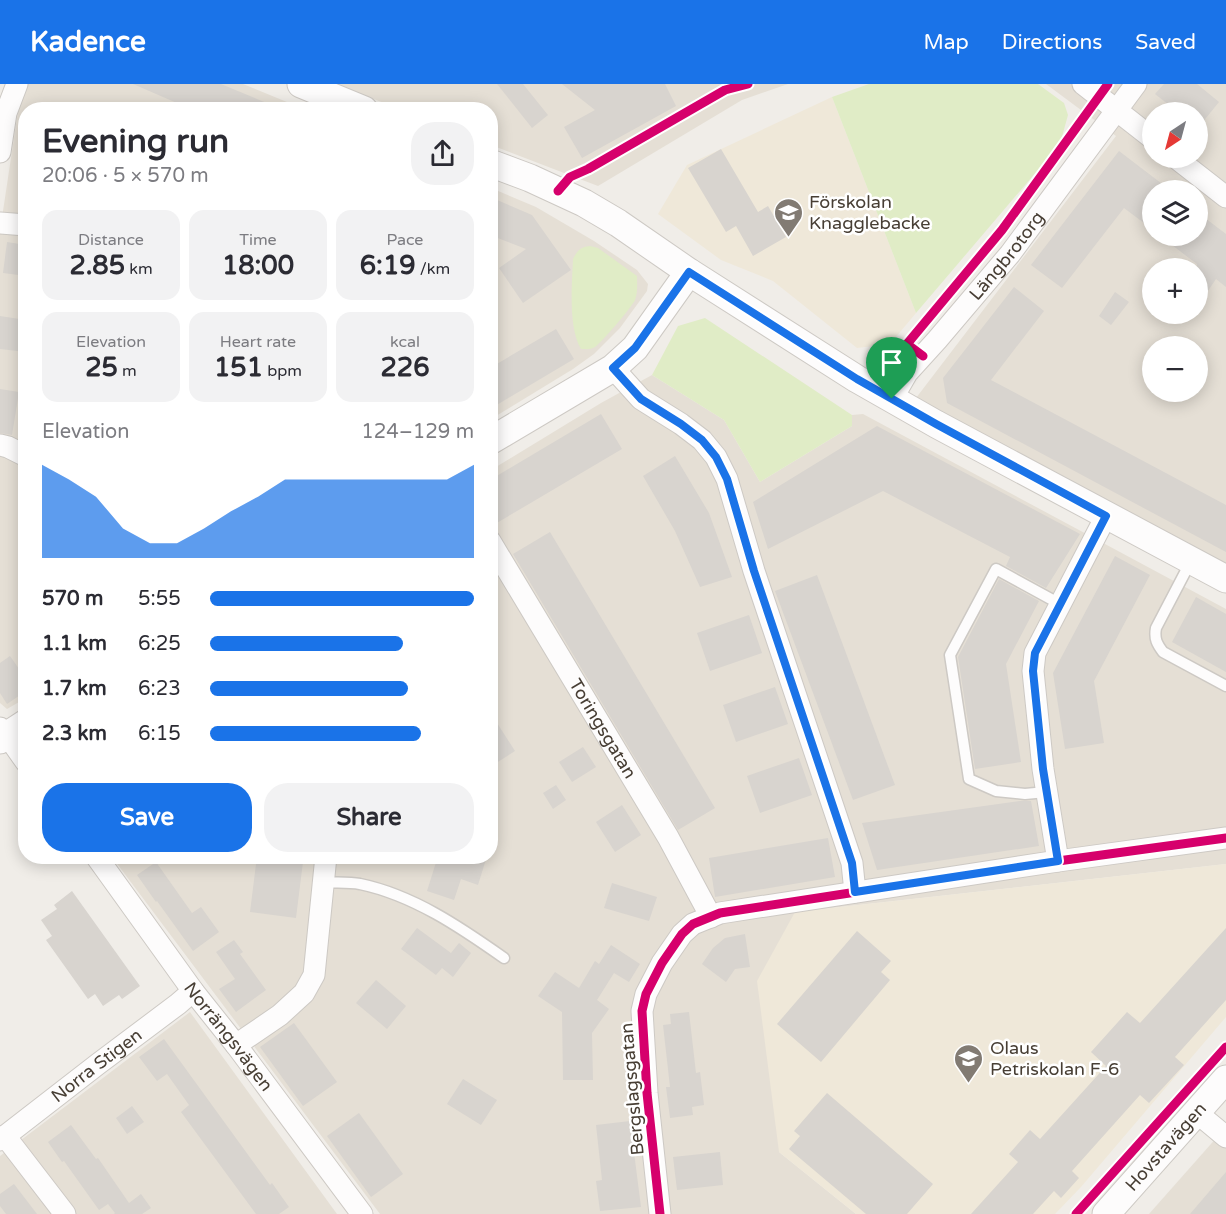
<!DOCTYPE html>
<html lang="en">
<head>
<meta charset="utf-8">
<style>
  body { margin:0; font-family:"Varela Round",sans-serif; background:#f2f2f3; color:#2b2b33; height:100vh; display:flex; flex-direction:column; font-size:22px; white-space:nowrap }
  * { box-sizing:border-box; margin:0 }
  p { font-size:20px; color:#7c7c81 }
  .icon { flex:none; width:33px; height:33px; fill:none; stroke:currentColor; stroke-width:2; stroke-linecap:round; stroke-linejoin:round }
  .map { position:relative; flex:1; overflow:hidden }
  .sheet { position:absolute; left:18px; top:18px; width:480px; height:762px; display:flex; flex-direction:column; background:#fff; border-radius:24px; box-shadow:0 3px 15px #0003 }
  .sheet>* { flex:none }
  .needle { width:39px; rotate:216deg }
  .controls { position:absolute; left:1142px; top:18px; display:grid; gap:12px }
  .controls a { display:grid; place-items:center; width:66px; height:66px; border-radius:50%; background:#fff; box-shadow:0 3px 15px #0003; font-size:30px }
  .pin { position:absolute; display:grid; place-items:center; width:51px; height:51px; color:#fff; margin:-62px -26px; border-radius:50% 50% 50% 0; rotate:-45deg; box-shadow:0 0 6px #0007 }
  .pin .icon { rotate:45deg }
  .round { display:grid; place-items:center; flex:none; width:63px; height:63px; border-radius:24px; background:#f2f2f3 }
  .headline { display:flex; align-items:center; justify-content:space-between; height:102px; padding:0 24px }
  h1 { font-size:33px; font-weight:800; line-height:45px }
  .metrics { display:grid; grid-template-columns:repeat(3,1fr); gap:9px; height:102px; padding:6px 24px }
  .metrics div { display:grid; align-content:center; border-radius:15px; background:#f2f2f3; text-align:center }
  .metrics b { font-size:26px; font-weight:800 }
  .metrics small { font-size:16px; font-weight:400 }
  .metrics p { font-size:16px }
  .chart { height:168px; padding:12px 24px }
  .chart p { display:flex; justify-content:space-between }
  .chart svg { width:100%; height:108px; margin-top:6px; fill:#1a73e8; opacity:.7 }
  .button { display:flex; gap:12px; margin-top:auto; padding:12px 24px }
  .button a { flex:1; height:69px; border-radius:24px; background:#1a73e8; color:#fff; font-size:24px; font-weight:800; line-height:69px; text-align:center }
  .button a+a { background:#f2f2f3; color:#2b2b33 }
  ul { padding:0 24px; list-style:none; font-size:20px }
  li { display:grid; grid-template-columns:96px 72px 1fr; align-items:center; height:45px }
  li i { height:15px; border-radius:8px; background:#1a73e8 }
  header { display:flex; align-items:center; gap:36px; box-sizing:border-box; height:84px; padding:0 30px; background:#1a73e8; color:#fff }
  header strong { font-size:28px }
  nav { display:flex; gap:33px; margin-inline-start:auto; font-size:21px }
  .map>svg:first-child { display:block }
  .residential { fill:#e5dfd5; fill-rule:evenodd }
  .education { fill:#efe8d9 }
  .green { fill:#e0ecc6 }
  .building { fill:#d8d4cf }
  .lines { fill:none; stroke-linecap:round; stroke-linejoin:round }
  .service-casing { stroke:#cdc9c4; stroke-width:13 }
  .minor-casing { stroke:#cdc9c4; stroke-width:23 }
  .tertiary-casing { stroke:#cdc9c4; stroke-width:29 }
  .service { stroke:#fdfcfc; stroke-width:10 }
  .minor { stroke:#fdfcfc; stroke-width:21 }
  .tertiary { stroke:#fdfcfc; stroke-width:27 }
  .cycleway-casing { stroke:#fff; stroke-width:13 }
  .cycleway { stroke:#d6006c; stroke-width:9 }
  .route-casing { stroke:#fff; stroke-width:12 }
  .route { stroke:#1a73e8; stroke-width:8 }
  .labels { text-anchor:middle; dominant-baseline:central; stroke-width:5; stroke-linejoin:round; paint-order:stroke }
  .poi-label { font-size:18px; fill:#473e34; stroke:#fff; text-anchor:start }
  .street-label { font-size:18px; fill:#473e34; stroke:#fff }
</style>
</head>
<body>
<header>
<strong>Kadence</strong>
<nav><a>Map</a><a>Directions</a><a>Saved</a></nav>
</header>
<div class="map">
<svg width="1226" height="1130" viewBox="0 0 1226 1130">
  <rect width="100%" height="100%" fill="#f0ede8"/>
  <g class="residential">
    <path d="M27,0H243L304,25L26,26V614L7,625L0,619V147L20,14Z"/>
    <path d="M334,0H788L742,16L598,102L491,61L490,26L400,25Z"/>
    <path d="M1046,0H1226V480L916,314L1116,52ZM1152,28H1197V74H1152ZM1152,106H1197V152H1152ZM1152,184H1197V230H1152ZM1152,262H1197V308H1152Z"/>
    <path d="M491,104L536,123L594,157L637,186L648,200L647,207L620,244L594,270L573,285L491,335Z"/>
    <path d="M652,291L724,336L760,398L852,342V331L863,330L1226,525V780L795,828L779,1068L856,1130H380L112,773L490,772L491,386L601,319Z"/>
    <path d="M190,928L337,1130H0V1072Z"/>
    <path d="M1226,1043V1130H1149Z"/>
  </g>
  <g class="education">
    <path d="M832,13L916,229L890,260L857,264L773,197L721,176L658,130L687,81Z"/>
    <path d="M1226,780V933L1081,1103L1055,1130H856L779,1068L757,897L795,828Z"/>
  </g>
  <g class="green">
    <path d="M869,0H1038L1064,19L1068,31L1060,60L916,229L832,13Z"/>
    <path d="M590,162L598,164L637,192C637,199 638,208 635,216C632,223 601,259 595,263C590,266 586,265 581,265C568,243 572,201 573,175C577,167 580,163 590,162Z"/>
    <path d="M705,234L852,331V342L760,398L724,336L652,291L678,242Z"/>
  </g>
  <g class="building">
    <path d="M133,0H221L281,25L193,26Z"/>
    <path d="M497,0H523L548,31L532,44Z"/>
    <path d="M562,0H665L676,22L582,74L564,43L595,26Z"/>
    <path d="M1164,0H1197L1219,18L1197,45V28H1178L1155,10Z"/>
    <path d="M721,65L758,128L768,122L786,153L753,172L736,142L726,148L688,84Z"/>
    <path d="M1119,67L1170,106H1152V145L1124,124L1062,204L1031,181Z"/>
    <path d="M490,113L532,131L571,186L523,219L499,184L526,165L490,151Z"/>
    <path d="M1197,128L1226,150V203L1216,195L1197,223V180L1160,152H1197Z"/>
    <path d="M7,158L26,161V192L3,189Z"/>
    <path d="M1014,203L1044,227L991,296L1226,421V468L947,319L943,294Z"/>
    <path d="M1115,208L1129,218L1111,241L1099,232Z"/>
    <path d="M0,232L26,236V268L0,265Z"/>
    <path d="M556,245L574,275L490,325V284Z"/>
    <path d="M0,305L19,308L12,351L0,349Z"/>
    <path d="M601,330L622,365L490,443V396Z"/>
    <path d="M877,342L1080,450L1046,504L1006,482L1010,473L883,407L768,465L753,418Z"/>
    <path d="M675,372L709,429L732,493L700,503L675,447L643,392Z"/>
    <path d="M550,448L715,724L678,746L513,470Z"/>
    <path d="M1115,472L1150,491L1094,597L1104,659L1065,665L1053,589Z"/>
    <path d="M817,491L895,701L853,716L775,507Z"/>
    <path d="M999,495L1039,517L1006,580L1021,678L975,685L958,573Z"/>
    <path d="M1196,513L1226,530V588L1172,558Z"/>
    <path d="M749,531L762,569L710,587L697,549Z"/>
    <path d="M10,572L26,595V607L7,620L0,609V579Z"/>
    <path d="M775,603L788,640L736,658L723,621Z"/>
    <path d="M490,628L515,667L490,683Z"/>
    <path d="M583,663L596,683L572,698L559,678Z"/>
    <path d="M799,674L812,711L760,729L747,692Z"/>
    <path d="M556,701L566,716L553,725L543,709Z"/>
    <path d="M1020,717H1031L1039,762L877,786L862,739Z"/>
    <path d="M622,721L641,751L615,768L596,738Z"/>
    <path d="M828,754L835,793L715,813L709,774Z"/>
    <path d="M257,772L303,778L296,834L250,828Z"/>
    <path d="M438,772H487L478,801L461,795L454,816L427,807Z"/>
    <path d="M156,778L192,829L201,823L219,848L193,867L157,817L156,818L137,791Z"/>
    <path d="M612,799L657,813L649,837L604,824Z"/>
    <path d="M72,807L140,902L122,915L119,911L103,922L95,910L88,915L46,856L52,852L41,836L57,825L54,821Z"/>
    <path d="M417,844L451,869L459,859L471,869L453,893L442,884L436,891L401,865Z"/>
    <path d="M1226,844V916L1175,973L1184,981L1149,1019L1140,1011L1072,1087L1079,1094L1061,1114L1054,1107L1033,1130H971L1018,1078L1009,1070L1030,1046L1040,1055L1106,982L1091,968L1127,928L1140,939Z"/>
    <path d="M857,847L891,877L881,888L890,896L821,978L777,940Z"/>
    <path d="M745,850L750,883L735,885L726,898L702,880L713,864L725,854Z"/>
    <path d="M234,856L243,868L240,870L266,906L236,928L219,905L235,895L216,868Z"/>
    <path d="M611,861L640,880L629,898L614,889L597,916L609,925L592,949L593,996H563L562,928L538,912L555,888L579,904L595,877L599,880Z"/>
    <path d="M376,896L406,922L387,945L356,919Z"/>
    <path d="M689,928L696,989L700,988L704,1021L692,1023L693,1031L670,1034L666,1003H670L663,941L671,940L670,930Z"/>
    <path d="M294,939L337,998L303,1022L260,963Z"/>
    <path d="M164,955L270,1101L272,1099L289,1123L279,1130H256L181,1028L189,1021L167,990L157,997L139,973Z"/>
    <path d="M463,995L497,1016L481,1041L447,1020Z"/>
    <path d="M827,1009L933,1100L907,1130H866L789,1065L800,1052L794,1047Z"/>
    <path d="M132,1022L144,1038L127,1050L116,1034Z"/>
    <path d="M359,1029L403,1090L371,1113L327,1052Z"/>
    <path d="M630,1037L641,1123L600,1127L596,1097L602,1096L596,1041Z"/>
    <path d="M71,1041L96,1075L98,1074L129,1119L141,1110L151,1124L142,1130H114L115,1129L108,1120L99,1126L64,1077L62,1078L48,1058Z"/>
    <path d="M720,1068L723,1101L677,1106L673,1073Z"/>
    <path d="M1226,1088V1130H1190Z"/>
    <path d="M14,1100L37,1130H6L0,1122V1110Z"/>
  </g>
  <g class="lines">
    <defs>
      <g id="service">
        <path d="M1191,477L1156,544C1154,555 1157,560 1163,568L1226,602"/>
        <path d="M1046,708L1025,710L996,707L969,695L950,571L996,485L1060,520"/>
        <path d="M323,798C335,799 348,798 360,800C413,811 460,843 504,874"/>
      </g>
      <g id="minor">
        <path d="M1083,0L1152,54"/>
        <path d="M0,68L6,29L17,0"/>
        <path d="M1176,74L1226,113"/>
        <path d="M0,139L26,141"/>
        <path d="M613,284L641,315L681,340L702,356L716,373L727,395L754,487L852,779L855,808"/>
        <path id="s1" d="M892,315L907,289L937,256L1010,170L1136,0"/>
        <path d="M0,361L8,363L26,372"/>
        <path id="s2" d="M490,457L668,753L711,833"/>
        <path d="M0,644L7,651L26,678"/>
        <path id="s3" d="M96,772L193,907L236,961L362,1130"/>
        <path d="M1058,777L1043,685L1033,587L1035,569L1106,432"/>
        <path d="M236,961L280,931L304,909L314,891L326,772"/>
        <path d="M1196,1028L1226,1053"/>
        <path d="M5,1052L65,1130"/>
        <path id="s4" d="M0,1056L98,980L178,920L193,907"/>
        <path d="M660,1130L647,1009L642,927L646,910L662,879L682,850L693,840L720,829L1058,777L1226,754"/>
      </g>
      <g id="tertiary">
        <path d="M301,0L364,26"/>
        <path d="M490,79L530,94L584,119L618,139L689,188L857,295L936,340L1226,495"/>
        <path d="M490,357L613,284L635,264L689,188"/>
        <path d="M0,656L26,639"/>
        <path id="s5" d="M1106,1130L1226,995"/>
      </g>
    </defs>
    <use href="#service" class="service-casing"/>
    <use href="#minor" class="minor-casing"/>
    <use href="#tertiary" class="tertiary-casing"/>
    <use href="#service" class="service"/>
    <use href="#minor" class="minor"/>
    <use href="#tertiary" class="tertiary"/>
    <defs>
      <g id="cycleway">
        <path d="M558,107L570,93L588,85L725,6L748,0"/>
        <path d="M923,272L907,260L1002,146L1108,0"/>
        <path d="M660,1130L647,1009L642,927L646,910L662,879L682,850L693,840L720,829L1058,777L1226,754"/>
        <path d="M1076,1130L1226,963"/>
      </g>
    </defs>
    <use href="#cycleway" class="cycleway-casing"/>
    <use href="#cycleway" class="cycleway"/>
  </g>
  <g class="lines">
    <defs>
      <path id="route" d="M689,188L857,295L936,340L1106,432L1035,569L1033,587L1043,685L1058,777L855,808L852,779L754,487L727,395L716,373L702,356L681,340L641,315L613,284L635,264Z"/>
    </defs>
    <use href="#route" class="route-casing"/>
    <use href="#route" class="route"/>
  </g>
  <defs>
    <symbol id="school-pin" viewBox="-11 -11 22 30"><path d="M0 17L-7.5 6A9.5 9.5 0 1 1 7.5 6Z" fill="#827b73" stroke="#fff"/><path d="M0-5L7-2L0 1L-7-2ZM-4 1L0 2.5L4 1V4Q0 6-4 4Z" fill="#fff"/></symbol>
  </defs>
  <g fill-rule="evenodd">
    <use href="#school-pin" x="772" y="112" width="33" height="45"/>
    <use href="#school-pin" x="952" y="958" width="33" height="45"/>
  </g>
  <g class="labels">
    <g class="poi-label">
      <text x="809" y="118">Förskolan<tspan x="809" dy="21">Knagglebacke</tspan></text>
      <text x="990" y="964">Olaus<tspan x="990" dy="21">Petriskolan F-6</tspan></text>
    </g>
    <g class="street-label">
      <text stroke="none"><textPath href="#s1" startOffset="184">Längbrotorg</textPath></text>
      <text stroke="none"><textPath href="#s2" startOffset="219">Toringsgatan</textPath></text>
      <text stroke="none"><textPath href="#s3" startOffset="224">Norrängsvägen</textPath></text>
      <text stroke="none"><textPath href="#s4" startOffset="122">Norra Stigen</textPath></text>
      <text transform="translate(632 1005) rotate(-95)">Bergslagsgatan</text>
      <text stroke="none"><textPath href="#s5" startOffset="90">Hovstavägen</textPath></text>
    </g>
  </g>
</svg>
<div class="controls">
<a><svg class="needle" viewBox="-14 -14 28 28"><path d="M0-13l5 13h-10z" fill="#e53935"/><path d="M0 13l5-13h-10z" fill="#7c7c81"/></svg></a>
<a><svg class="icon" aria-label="layers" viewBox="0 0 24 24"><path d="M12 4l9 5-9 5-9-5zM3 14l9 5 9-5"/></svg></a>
<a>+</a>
<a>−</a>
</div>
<div class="pin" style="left:892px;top:315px;background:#1e9e55"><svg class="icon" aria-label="arrive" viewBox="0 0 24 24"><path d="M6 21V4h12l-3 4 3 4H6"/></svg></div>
<section class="sheet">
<div class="headline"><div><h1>Evening run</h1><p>20:06 · 5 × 570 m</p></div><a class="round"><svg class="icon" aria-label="share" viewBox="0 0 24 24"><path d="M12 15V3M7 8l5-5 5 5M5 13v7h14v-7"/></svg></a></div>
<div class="metrics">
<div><p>Distance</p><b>2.85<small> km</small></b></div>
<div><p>Time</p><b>18:00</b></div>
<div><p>Pace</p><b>6:19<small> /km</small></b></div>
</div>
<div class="metrics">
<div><p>Elevation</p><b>25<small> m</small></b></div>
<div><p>Heart rate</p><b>151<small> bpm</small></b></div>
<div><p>kcal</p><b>226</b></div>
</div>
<div class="chart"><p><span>Elevation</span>124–129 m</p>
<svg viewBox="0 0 160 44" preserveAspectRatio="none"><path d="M0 44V6L10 12L20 19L30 32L40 38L50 38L60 32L70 25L80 19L90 12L100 12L110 12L120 12L130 12L140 12L150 12L160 6V44z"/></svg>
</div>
<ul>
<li><b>570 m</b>5:55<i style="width:100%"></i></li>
<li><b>1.1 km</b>6:25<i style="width:73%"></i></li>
<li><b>1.7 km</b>6:23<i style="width:75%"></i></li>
<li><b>2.3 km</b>6:15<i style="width:80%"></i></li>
</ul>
<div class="button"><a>Save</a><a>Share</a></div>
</section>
</div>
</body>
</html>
